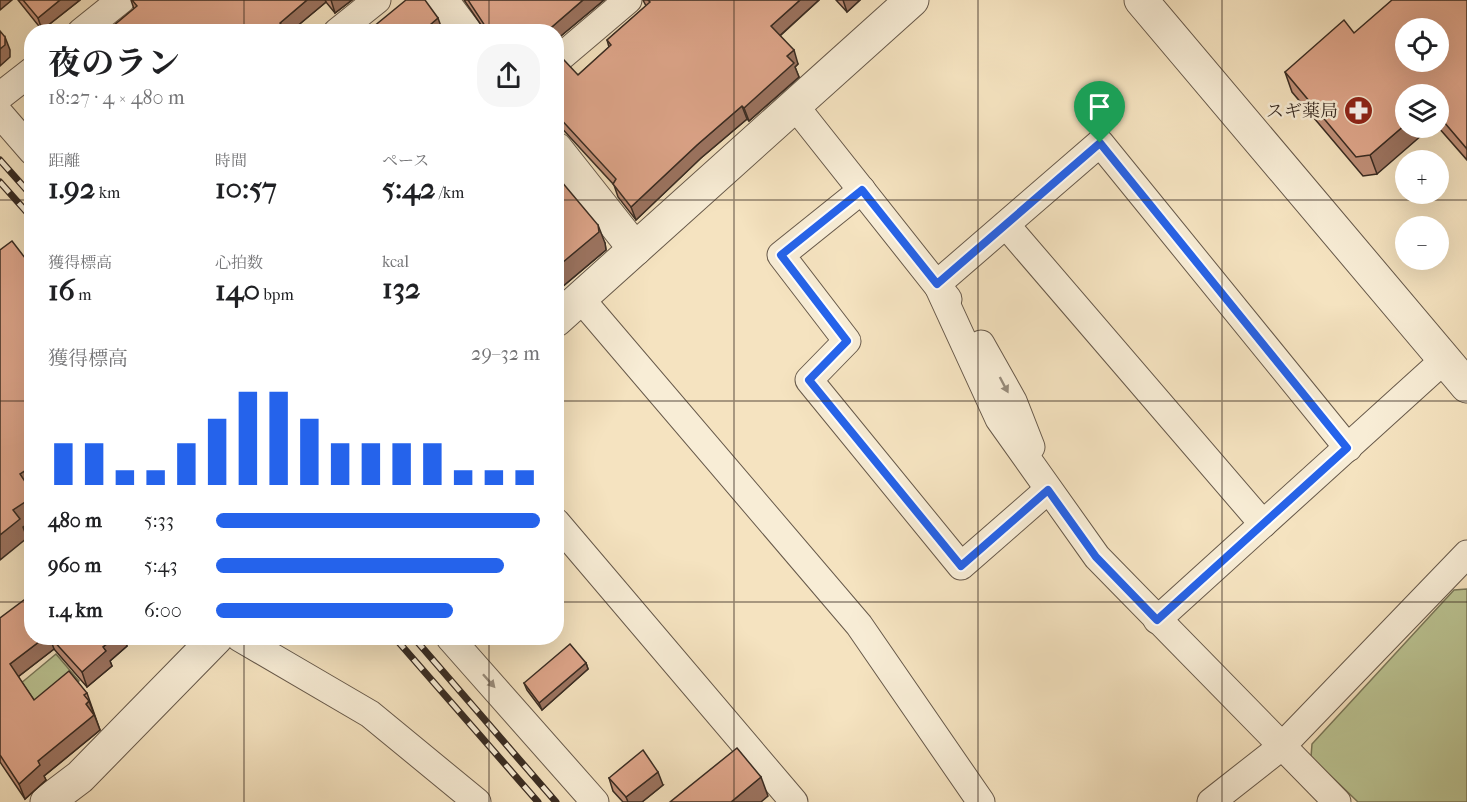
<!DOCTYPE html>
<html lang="ja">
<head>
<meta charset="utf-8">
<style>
  body { margin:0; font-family:"IM FELL French Canon","Noto Serif JP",serif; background:#f6f6f6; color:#202124; height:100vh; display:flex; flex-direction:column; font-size:22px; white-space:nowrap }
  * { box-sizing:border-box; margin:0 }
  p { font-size:20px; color:#757577 }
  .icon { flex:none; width:33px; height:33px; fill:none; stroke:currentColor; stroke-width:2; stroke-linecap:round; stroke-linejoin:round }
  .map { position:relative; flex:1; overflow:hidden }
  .panel { position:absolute; left:24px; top:24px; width:540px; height:621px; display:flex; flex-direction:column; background:#fff; border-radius:24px; box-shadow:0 6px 24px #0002 }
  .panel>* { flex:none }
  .fabs { position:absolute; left:1395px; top:18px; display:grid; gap:12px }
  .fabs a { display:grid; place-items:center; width:54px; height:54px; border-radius:50%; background:#fff; box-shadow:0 6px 24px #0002; font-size:30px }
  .pin { position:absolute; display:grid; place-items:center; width:51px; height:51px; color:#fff; margin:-62px -26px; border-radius:50% 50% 50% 0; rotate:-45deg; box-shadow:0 0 6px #0007 }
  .pin .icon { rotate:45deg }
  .round { display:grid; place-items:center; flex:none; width:63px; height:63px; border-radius:24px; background:#f6f6f6 }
  .overview { display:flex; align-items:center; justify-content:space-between; height:102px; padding:0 24px }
  h1 { font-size:33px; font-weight:700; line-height:45px }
  .metrics { display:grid; grid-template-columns:repeat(3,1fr); gap:9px; height:102px; padding:6px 24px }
  .metrics div { display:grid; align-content:center }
  .metrics b { font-size:30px; font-weight:700 }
  .metrics small { font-size:16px; font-weight:400 }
  .metrics p { font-size:16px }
  .chart { height:168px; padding:12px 24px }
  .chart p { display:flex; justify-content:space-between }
  .chart svg { width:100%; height:108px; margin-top:6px; stroke:#2563eb; stroke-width:6 }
  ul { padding:0 24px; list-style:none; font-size:20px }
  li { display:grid; grid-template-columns:96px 72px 1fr; align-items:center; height:45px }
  li i { height:15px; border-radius:8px; background:#2563eb }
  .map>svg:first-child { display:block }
  .green { fill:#bbc493; stroke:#7a785a; stroke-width:1.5 }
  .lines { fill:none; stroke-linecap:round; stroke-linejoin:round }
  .minor-casing { stroke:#67594a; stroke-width:29 }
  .tertiary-casing { stroke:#67594a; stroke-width:35 }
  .minor { stroke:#f8edd6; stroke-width:27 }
  .tertiary { stroke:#f8edd6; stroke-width:33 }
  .rail-casing { stroke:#382b22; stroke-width:7 }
  .rail { stroke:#f8edd6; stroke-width:4.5; stroke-dasharray:14; stroke-linecap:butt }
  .wall { fill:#c08f78; stroke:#382b22; stroke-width:1.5 }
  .shaded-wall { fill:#9c7461; stroke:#382b22; stroke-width:1.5 }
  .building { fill:#dfa68b; stroke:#382b22; stroke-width:1.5; fill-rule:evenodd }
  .oneway { fill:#988c7c }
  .route-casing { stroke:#fff; stroke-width:12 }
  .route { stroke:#2563eb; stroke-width:8 }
  .grid { fill:none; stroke:#382b22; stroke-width:1.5; stroke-opacity:0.55 }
  .labels { text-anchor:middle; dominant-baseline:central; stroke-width:5; stroke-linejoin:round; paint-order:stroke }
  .poi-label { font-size:18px; fill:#382b22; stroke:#f8edd6; text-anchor:end }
</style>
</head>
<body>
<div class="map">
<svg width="1467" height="802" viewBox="0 0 1467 802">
  <rect width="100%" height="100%" fill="#f5e3c0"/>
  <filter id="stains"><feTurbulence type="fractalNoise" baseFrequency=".00333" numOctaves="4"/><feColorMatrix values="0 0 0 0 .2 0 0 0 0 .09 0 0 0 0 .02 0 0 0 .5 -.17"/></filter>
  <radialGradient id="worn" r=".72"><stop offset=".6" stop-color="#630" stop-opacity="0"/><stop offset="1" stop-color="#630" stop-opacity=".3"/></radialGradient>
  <g class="green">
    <path d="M1467,589V802H1358L1311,757L1312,744L1454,590Z"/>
    <path d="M56,654L79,681L41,710L20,684Z"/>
  </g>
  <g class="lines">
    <defs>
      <g id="minor">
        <path d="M81,32L121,0"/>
        <path d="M337,32L377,0"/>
        <path d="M556,61L628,0"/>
        <path d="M0,96L32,71"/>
        <path d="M795,106L948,299"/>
        <path d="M0,114L32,151"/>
        <path d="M862,190L781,255L847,341L809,380L961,566L1048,490"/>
        <path d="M1006,225L1263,524"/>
        <path d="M937,284L999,419L1097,557L1337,802"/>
        <path d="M937,284L1100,143L1348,448"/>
        <path d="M580,298L859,625L981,802"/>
        <path d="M981,344L1013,401L1031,447"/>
        <path d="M556,522L794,802"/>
        <path d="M1157,620L1445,359"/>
        <path d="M240,638L370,714L477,802"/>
        <path d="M450,638L595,802"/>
        <path d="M1211,802L1281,747L1467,554"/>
      </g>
      <g id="tertiary">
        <path d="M441,0L465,32"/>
        <path d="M1141,0L1467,386"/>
        <path d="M556,149L635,249"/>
        <path d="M556,320L912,0"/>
        <path d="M47,802L80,777L216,638"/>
      </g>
    </defs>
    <use href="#minor" class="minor-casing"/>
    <use href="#tertiary" class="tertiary-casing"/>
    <use href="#minor" class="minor"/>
    <use href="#tertiary" class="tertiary"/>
    <defs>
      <g id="rail">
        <path d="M0,160L32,196"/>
        <path d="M0,182L32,218"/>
        <path d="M395,638L538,802"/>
        <path d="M414,638L556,802"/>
      </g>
    </defs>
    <use href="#rail" class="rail-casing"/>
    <use href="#rail" class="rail"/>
  </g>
  <g class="wall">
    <path d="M18,0H80L42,30Z"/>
    <path d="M131,0H352L335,13L326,2L290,32H106L134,9Z"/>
    <path d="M464,0H604L556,40V32H486Z"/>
    <path d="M643,0H819L780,36L798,64L795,67L799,77L749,121L747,119L701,158L636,220L618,197L614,185L556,122V62L578,75L609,47L607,40L646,6Z"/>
    <path d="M836,0H860L847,12Z"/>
    <path d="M1467,0V160L1438,127V94H1406L1377,174L1363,176L1292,92L1285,72L1354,33Z"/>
    <path d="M556,175L605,243L606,250L562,287L561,285L556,289Z"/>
    <path d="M0,618L32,638H124L127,646L110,661L112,666L87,687L54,649L18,677L34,700L87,693L100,730L44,776L46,780L25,799L0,762Z"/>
    <path d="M586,663L588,669L542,710L527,690L524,683Z"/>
    <path d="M609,778L663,785L642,802H623L613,791Z"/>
  </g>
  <g class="shaded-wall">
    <path d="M0,0H12L0,10Z"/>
    <path d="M60,0H80L42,30L38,18Z"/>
    <path d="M307,0H325L326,2L290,32H283L280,23Z"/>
    <path d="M331,0H352L335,13Z"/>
    <path d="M583,0H604L556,40V32H546Z"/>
    <path d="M800,0H819L776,39L771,26Z"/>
    <path d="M843,0H860L847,12Z"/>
    <path d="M438,18L443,32H434L431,24Z"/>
    <path d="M5,37L10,50V57L0,66V49Z"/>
    <path d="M794,50L798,64L795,67L799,77L749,121L744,108L787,56Z"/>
    <path d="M742,106L747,119L701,158L636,220L631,207L697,145Z"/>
    <path d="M1406,124V128H1430L1377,174L1370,155Z"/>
    <path d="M598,225L605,243L606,250L562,287L556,271V268Z"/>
    <path d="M556,273L561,285L556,289Z"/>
    <path d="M32,466V490L30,491L32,494V521L23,527L27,538L0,560V535L13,510L25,495L20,474Z"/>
    <path d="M44,638H50L54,649L15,679L10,664Z"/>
    <path d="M114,638H124L127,646L110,661L112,666L87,687L82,672L103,647Z"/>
    <path d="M586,663L588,669L542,710L539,703Z"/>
    <path d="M89,701L100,730L44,776L46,780L25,799L19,784L86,704Z"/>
    <path d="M658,772L663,785L642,802H628L626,797Z"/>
    <path d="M761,777L768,796L761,802H731Z"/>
  </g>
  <g class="building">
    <path d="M23,0H60L38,18Z"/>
    <path d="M132,0H307L280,23L287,31L285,32H106L137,6Z"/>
    <path d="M406,0H425L438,18L431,24L438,32H367Z"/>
    <path d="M468,0H583L546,32H489Z"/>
    <path d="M648,0H800L771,26L794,50L787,56L794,63L744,108L742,106L697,145L631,207L613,184L616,179L556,114V62L563,59L578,75L611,45L607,40L650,2Z"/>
    <path d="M1392,0H1467V149L1438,115V94H1406V124L1370,155L1356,157L1285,72L1344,20L1354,33ZM1406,28H1438V62H1406Z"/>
    <path d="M0,31L5,37V45L0,49Z"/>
    <path d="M556,175L598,225L599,232L556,268Z"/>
    <path d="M12,241L32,267V466L20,474L30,489L25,495L28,500L13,510L20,519L0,535V250Z"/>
    <path d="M32,594V638H44L10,664L34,700L69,671L87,693L84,695L89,701L86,704L94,715L38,761L40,765L19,784L0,755V618Z"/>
    <path d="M51,638H114L103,647L106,651L82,672Z"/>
    <path d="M570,644L586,663L539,703L524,683Z"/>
    <path d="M737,748L761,777L731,802H670Z"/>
    <path d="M643,750L658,772L626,797L609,778Z"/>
  </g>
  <defs><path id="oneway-solid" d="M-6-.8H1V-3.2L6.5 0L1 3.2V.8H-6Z" transform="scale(1.5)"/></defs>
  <g class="oneway">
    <use href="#oneway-solid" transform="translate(1004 385) rotate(62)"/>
    <use href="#oneway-solid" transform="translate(489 681) rotate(48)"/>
  </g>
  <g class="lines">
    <defs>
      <path id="route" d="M1100,143L1347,448L1157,620L1096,557L1048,490L961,566L809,380L847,341L781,255L862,190L937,284Z"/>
    </defs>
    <use href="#route" class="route-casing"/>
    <use href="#route" class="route"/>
  </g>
  <path class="grid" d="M244,0V32M489,0V32M734,0V802M978,0V802M1222,0V802M0,200H32M556,200H1467M0,401H32M556,401H1467M0,602H32M556,602H1467M244,638V802M489,638V802"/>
  <defs>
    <symbol id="pharmacy-disc" viewBox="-11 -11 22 22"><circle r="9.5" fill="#8f2418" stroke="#f8edd6"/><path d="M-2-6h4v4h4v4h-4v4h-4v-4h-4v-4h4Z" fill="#fff"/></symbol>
  </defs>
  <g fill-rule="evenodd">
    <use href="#pharmacy-disc" x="1342" y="94" width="33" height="33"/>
  </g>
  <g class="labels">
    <g class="poi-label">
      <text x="1338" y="111">スギ薬局</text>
    </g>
  </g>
  <rect width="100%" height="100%" filter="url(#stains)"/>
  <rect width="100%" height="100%" fill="url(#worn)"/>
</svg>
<div class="fabs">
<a><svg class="icon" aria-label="locate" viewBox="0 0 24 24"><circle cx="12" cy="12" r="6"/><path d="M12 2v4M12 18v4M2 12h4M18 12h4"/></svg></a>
<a><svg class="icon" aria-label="layers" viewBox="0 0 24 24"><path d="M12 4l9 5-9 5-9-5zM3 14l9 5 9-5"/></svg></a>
<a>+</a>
<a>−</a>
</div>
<div class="pin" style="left:1100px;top:143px;background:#1e9e55"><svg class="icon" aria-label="arrive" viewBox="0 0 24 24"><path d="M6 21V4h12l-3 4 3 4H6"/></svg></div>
<section class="panel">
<div class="overview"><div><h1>夜のラン</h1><p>18:27 · 4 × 480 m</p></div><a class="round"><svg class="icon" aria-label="share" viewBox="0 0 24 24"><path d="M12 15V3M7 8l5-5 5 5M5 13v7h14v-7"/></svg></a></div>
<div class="metrics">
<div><p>距離</p><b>1.92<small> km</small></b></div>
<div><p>時間</p><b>10:57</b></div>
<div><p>ペース</p><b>5:42<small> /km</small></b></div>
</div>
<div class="metrics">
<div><p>獲得標高</p><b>16<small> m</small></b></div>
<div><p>心拍数</p><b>140<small> bpm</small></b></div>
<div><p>kcal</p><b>132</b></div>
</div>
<div class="chart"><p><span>獲得標高</span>29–32 m</p>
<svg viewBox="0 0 160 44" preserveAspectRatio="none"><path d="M5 44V27M15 44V27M25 44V38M35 44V38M45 44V27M55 44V17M65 44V6M75 44V6M85 44V17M95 44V27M105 44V27M115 44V27M125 44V27M135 44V38M145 44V38M155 44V38"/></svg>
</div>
<ul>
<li><b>480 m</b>5:33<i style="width:100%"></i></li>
<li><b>960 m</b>5:43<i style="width:89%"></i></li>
<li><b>1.4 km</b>6:00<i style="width:73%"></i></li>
</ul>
</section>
</div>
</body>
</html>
